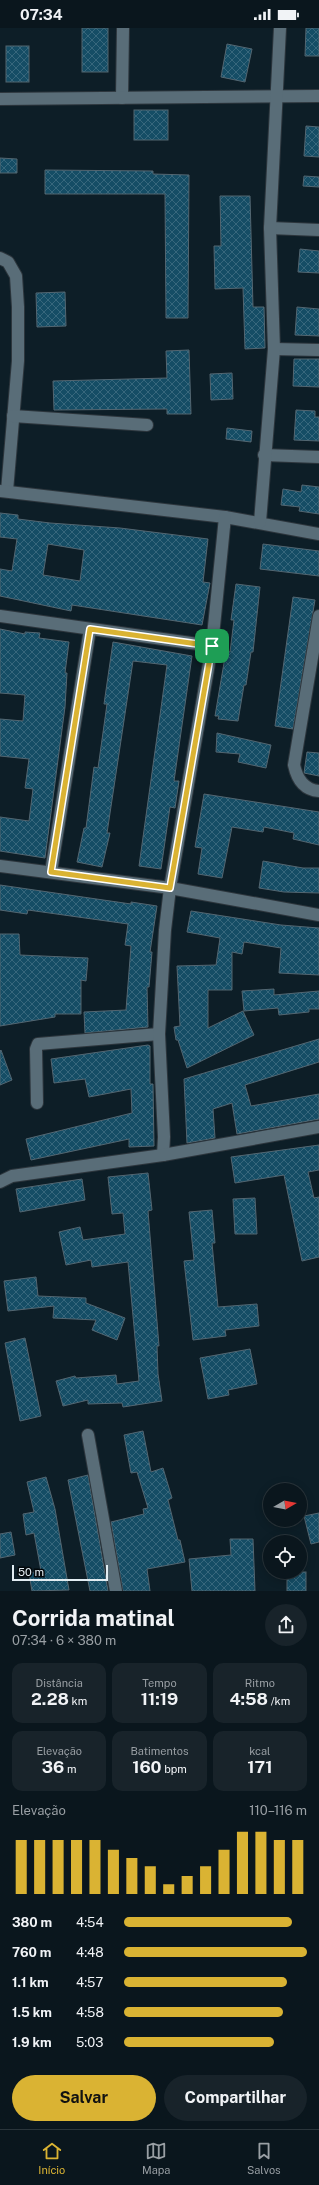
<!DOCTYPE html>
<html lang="pt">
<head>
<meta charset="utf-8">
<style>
  body { margin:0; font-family:"Public Sans",sans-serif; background:#18232a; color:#f1f3f6; height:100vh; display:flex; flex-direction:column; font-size:15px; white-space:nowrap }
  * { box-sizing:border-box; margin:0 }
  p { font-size:13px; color:#999fa4 }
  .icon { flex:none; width:22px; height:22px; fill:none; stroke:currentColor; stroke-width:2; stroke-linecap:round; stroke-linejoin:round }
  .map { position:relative; height:1563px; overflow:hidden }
  .details { display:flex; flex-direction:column; background:#0a161d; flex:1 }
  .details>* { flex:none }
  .needle { width:26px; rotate:81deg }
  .buttons { position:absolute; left:263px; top:1455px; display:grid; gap:8px }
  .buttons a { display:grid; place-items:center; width:44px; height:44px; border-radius:50%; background:#0a161d; box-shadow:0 2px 10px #0003,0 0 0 1px #2a353b; font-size:20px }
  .scale { position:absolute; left:12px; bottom:10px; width:96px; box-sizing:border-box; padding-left:4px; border:2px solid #e2edf3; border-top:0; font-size:11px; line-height:14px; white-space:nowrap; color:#e2edf3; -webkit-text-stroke:3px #03080b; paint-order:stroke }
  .pin { position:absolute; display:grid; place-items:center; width:34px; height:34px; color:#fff; margin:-17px; border-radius:8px; box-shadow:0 2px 6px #0006 }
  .round { display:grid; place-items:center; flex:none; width:42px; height:42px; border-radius:21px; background:#18232a }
  .summary { display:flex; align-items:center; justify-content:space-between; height:68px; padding:0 12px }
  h1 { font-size:22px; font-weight:700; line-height:30px }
  .stats { display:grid; grid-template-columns:repeat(3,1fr); gap:6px; height:68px; padding:4px 12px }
  .stats div { display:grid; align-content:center; border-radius:10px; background:#18232a; text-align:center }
  .stats b { font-size:17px; font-weight:700 }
  .stats small { font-size:11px; font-weight:400 }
  .stats p { font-size:11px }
  .chart { height:112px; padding:8px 12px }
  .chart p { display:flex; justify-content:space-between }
  .chart svg { width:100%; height:72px; margin-top:4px; stroke:#dab333; stroke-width:6 }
  .button { display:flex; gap:8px; margin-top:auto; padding:8px 12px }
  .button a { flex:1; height:46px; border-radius:24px; background:#dab333; color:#111; font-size:16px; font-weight:700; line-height:46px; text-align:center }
  .button a+a { background:#18232a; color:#f1f3f6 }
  ul { padding:0 12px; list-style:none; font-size:13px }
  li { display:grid; grid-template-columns:64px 48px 1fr; align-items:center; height:30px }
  li i { height:10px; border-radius:5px; background:#dab333 }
  .status { display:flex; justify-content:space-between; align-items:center; height:28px; padding:0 20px; background:#0a161d; direction:ltr }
  .status svg { height:11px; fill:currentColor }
  .tab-bar { display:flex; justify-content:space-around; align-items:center; height:56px; border-top:1px solid #2a353b; background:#0a161d; font-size:11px; color:#999fa4 }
  .tab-bar a { display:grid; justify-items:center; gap:2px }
  .tab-bar .active { color:#dab333 }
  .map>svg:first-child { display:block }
  .building { fill:url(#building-cross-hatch); stroke:#536671; fill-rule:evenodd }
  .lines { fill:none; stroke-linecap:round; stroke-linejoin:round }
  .minor-casing { stroke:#2d363d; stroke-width:14 }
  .minor { stroke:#596d78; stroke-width:12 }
  .route-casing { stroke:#fff; stroke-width:8 }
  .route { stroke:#dab333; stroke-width:5 }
</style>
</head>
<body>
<div class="status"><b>07:34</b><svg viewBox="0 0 49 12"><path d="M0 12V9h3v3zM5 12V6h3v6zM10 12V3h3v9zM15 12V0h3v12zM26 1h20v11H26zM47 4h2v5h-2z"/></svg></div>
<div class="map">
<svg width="319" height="1563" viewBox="0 0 319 1563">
  <defs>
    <pattern id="building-cross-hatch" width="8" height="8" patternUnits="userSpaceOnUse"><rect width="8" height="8" fill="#154d65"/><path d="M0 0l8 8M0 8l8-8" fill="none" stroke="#37677c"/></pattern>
  </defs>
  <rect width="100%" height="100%" fill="#0d1e27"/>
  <g class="building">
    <rect x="82" y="0" width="26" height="44"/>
    <path d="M306,0H319V28H305Z"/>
    <path d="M227,16L252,21L245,54L221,49Z"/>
    <rect x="6" y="18" width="23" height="36"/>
    <rect x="134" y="82" width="34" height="30"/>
    <path d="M306,98L319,99V129L304,128Z"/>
    <path d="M0,130L17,131V145H0Z"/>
    <path d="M45,142L153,143V146L189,147L188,290H166L165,166H45Z"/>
    <path d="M304,148L319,149V159L303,158Z"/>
    <path d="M220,168H250L253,279H264L265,320L245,321L243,260L215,261L214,218H221Z"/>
    <path d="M300,221L319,223V245L298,244Z"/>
    <path d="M65,264L66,298L37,299L36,265Z"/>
    <path d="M297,279L319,281V308L295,307Z"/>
    <path d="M189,322L191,386H167V381L54,382L53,353L167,350L166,323Z"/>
    <path d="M294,331H319V359L293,358Z"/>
    <path d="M232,345L233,371L211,372L210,346Z"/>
    <path d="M296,382L315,383V389H319V413L294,412Z"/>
    <path d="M227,400L252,403L251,414L226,411Z"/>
    <path d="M302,457L319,459V486L299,483L300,479L281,477L283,461L301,464Z"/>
    <path d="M0,485L18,487V491L50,495L120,500L208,511L203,554L210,555L202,597L72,577L71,583L0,568V541L12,543L17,511L0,509ZM48,516L84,522L80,553L43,547Z"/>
    <path d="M263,516L319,523V548L260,541Z"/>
    <path d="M236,556L260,559L253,624H251L246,657H244L238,693L218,691L219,688H215L226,623L230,624L234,592H231Z"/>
    <path d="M293,569L315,572L293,701L275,698Z"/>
    <path d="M0,601L25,606V604L40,605L39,610L69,614L65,645H67L65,679L45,830L0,823V789L29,793L33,761L25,760L29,731L0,728V691L23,693L25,667L0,665Z"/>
    <path d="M113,614L192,628L174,753H179L175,780L170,779L161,841L139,838L167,637L133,633L107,805H110L102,839L77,834L84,800H86L94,739L98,740L107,676H104Z"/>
    <path d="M217,705L271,717L266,740L238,734L240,726L216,724Z"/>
    <path d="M307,724L319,725V748L304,745Z"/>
    <path d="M204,766L319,784V817L293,811L294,805L264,799L263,804L232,799L222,850L198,846L202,820L195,819Z"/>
    <path d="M263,833L303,840H319V865L284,864L259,860Z"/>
    <path d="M0,857L131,876V874L157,878L150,924H152L149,959H147L148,999L85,1005L84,984L126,982L131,918L125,917L128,896L28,882L27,886L0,882Z"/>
    <path d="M191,883L281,897L319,900V947L279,945L281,920L244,914L242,926L232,924V962H208V1000L243,983L254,1007L187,1040L178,1012H176L174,999L180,998L177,938L216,937L220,910L187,904Z"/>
    <path d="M0,906H19L20,927L88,930L86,953L81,952V986H55V989L0,998Z"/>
    <path d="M274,961V967L319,963V981H309V984L279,987L278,980L244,983L242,963Z"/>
    <path d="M319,1011V1034L245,1057L251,1078L319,1066V1091L237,1106L232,1075L213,1081L215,1110L187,1115L184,1051Z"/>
    <path d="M148,1017L150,1018V1056H153L154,1118L129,1119V1111L31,1132L26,1111L132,1085L131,1061L89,1069L85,1051L54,1055L51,1031Z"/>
    <path d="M1,1022L12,1052L0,1057V1023Z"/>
    <path d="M319,1117V1142L308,1144L314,1170L319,1169V1229L302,1233L284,1147L235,1155L231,1129Z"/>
    <path d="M148,1145L152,1182L148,1183L159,1318H157L158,1346L162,1373L123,1379L122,1375L88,1376V1372L63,1378L56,1353L75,1348L76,1350L116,1347L117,1356L139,1353L128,1234L92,1239L91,1232L66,1237L59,1204L80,1199L83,1212L125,1206L123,1185L112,1186L108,1149Z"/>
    <path d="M82,1151L85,1172L20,1184L16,1161Z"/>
    <path d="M255,1170L257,1206H235L233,1171Z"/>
    <path d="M212,1182L215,1215H212L218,1279L257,1276L259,1298L225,1302L226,1308L193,1312L184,1233L194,1232L189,1184Z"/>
    <path d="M36,1249L38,1268L86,1270V1275L125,1290L117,1312L92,1302L96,1292L53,1290L54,1278L8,1283L4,1253Z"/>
    <path d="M25,1310L41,1388L20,1393L5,1315Z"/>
    <path d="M250,1321L257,1356L228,1362L229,1367L208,1371L200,1330Z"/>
    <path d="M143,1403L151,1444L163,1440L172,1470L168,1472L178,1512H180L185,1534L147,1541L150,1563H123L111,1494L144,1486L143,1481L148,1480L137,1444L131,1445L124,1407Z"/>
    <path d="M88,1447L108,1563H90L68,1452Z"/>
    <path d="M46,1449L55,1481L69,1562L32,1563L29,1545L41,1543L34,1505L26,1507L23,1486L34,1484L27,1454Z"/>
    <path d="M319,1485V1514L311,1516L304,1488Z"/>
    <path d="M11,1504L15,1527L0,1530V1506Z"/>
    <path d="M230,1511H253L255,1563H192L189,1531L231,1527Z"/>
    <rect x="287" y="1544" width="19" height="19"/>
  </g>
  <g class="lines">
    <defs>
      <g id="minor">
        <path d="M122,70L123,0"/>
        <path d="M0,71L319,68"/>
        <path d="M270,200L319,202"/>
        <path d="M0,230L8,234L16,248L18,279V333L7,463"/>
        <path d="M274,321L319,322"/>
        <path d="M13,388L147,397"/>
        <path d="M264,427L319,429"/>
        <path d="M0,463L225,489L319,506"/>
        <path d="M260,494L274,321L270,200L280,0"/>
        <path d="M0,588L212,618"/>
        <path d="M319,588L294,737C297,751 304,762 319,763"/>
        <path d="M0,838L170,860L319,887"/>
        <path d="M51,844L90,601"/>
        <path d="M37,1075L36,1021L38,1016L159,1006"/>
        <path d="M163,1127L164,1109L159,1006L165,902L170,860L212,618L225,489"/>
        <path d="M0,1154L12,1148L163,1127L319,1099"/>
        <path d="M88,1407L116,1563"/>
      </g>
    </defs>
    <use href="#minor" class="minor-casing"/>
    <use href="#minor" class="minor"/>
  </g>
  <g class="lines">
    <defs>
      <path id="route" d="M90,601L212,618L170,860L51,844Z"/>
    </defs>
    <use href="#route" class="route-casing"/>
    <use href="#route" class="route"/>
  </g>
</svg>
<div class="buttons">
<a><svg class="needle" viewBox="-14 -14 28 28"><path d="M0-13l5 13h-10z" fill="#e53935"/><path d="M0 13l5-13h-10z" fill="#999fa4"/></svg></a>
<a><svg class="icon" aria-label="locate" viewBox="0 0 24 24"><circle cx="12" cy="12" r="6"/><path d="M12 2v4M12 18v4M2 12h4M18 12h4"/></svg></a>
</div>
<div class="scale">50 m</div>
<div class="pin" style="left:212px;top:618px;background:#1e9e55"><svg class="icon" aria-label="arrive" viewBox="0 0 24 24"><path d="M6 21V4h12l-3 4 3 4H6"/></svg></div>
</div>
<section class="details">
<div class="summary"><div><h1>Corrida matinal</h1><p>07:34 · 6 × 380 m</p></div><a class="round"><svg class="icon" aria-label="share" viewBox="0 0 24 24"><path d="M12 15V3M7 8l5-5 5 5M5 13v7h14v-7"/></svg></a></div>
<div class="stats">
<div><p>Distância</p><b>2.28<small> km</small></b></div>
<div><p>Tempo</p><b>11:19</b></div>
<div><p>Ritmo</p><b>4:58<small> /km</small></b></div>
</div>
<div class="stats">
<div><p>Elevação</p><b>36<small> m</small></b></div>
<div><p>Batimentos</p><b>160<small> bpm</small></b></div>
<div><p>kcal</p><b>171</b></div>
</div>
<div class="chart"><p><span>Elevação</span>110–116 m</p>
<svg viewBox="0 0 160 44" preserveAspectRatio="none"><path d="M5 44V11M15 44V11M25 44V11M35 44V11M45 44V11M55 44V17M65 44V22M75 44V27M85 44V38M95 44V33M105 44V27M115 44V17M125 44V6M135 44V6M145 44V11M155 44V11"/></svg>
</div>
<ul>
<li><b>380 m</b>4:54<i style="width:92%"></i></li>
<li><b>760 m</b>4:48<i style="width:100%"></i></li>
<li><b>1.1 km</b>4:57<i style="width:89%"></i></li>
<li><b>1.5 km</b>4:58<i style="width:87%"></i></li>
<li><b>1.9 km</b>5:03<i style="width:82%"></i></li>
</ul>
<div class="button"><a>Salvar</a><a>Compartilhar</a></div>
</section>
<nav class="tab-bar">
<a class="active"><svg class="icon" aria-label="home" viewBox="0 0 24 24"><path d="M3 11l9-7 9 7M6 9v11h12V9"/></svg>Início</a>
<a><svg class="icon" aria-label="map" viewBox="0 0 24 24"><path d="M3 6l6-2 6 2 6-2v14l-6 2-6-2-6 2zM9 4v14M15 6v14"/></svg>Mapa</a>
<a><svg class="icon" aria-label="saved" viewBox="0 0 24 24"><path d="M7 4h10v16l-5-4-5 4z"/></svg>Salvos</a>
</nav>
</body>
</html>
